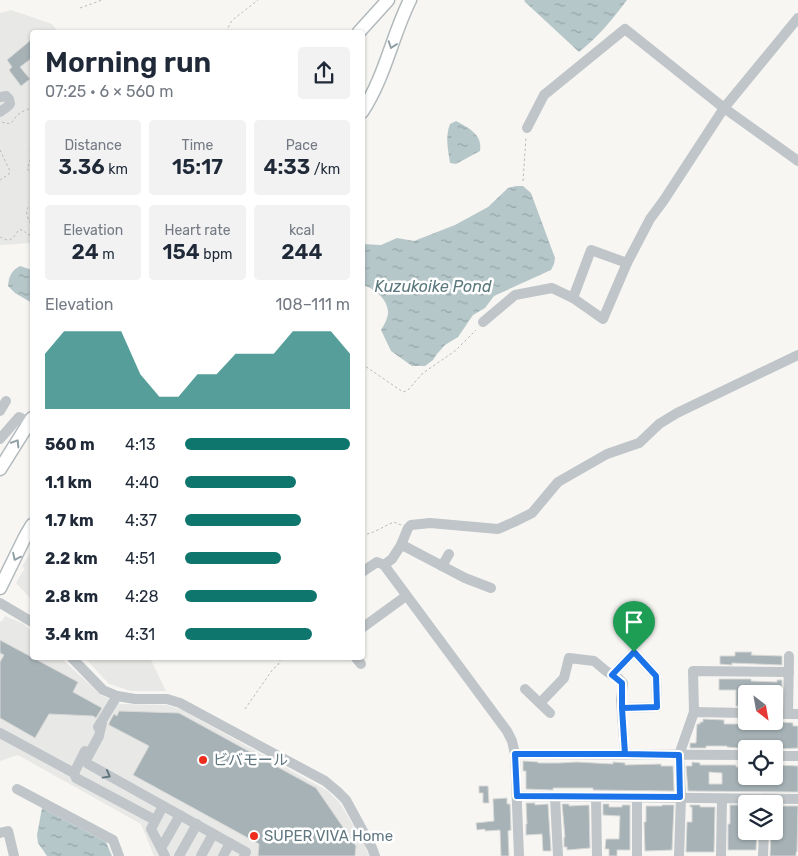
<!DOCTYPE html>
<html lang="en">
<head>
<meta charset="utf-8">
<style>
  body { margin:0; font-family:Rubik,"Noto Sans JP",sans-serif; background:#f2f2f3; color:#1f2937; height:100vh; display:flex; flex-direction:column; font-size:19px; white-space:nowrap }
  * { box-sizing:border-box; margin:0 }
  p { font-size:16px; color:#747a83 }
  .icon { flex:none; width:28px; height:28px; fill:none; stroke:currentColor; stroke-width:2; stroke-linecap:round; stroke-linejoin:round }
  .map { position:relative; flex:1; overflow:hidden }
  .side { position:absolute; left:30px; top:30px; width:335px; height:630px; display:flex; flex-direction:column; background:#fff; border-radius:5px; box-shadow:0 1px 4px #0004 }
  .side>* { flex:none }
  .needle { width:32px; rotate:149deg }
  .tools { position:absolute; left:738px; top:685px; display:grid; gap:10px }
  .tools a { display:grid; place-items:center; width:45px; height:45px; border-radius:5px; background:#fff; box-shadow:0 1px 4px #0004; font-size:25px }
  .pin { position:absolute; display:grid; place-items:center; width:42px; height:42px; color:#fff; margin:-51px -21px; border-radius:50% 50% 50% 0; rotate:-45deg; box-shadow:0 0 5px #0007 }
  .pin .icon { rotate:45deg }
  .round { display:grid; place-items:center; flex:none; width:52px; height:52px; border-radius:5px; background:#f2f2f3 }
  .headline { display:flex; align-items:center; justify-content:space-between; height:85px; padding:0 15px }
  h1 { font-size:28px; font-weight:600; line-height:38px }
  .stats { display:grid; grid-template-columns:repeat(3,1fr); gap:8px; height:85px; padding:5px 15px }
  .stats div { display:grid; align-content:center; border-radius:5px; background:#f2f2f3; text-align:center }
  .stats b { font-size:21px; font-weight:600 }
  .stats small { font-size:14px; font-weight:400 }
  .stats p { font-size:14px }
  .chart { height:140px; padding:10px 15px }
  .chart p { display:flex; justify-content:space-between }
  .chart svg { width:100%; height:90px; margin-top:5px; fill:#0f766e; opacity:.7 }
  ul { padding:0 15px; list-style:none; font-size:16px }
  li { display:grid; grid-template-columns:80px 60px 1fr; align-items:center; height:38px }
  li i { height:12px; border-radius:6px; background:#0f766e }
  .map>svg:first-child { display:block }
  .built { fill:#e8e8e7 }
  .water { fill:url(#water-ripples) }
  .building { fill:#a6b2b6; stroke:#d8d8d6; fill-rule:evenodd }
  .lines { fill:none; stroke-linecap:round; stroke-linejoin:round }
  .major-casing { stroke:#b2b9bc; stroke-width:15 }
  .path { stroke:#b7bcbe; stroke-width:1; stroke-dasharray:2.5 2.5; stroke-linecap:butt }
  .minor { stroke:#bfc5c8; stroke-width:10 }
  .major { stroke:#fff; stroke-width:12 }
  .oneway { stroke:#90a0a6 }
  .oneway2 { stroke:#607780 }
  .route-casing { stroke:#fff; stroke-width:10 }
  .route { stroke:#1a73e8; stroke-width:6 }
  .poi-dot { fill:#ed2d1e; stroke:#fff; stroke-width:2 }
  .labels { text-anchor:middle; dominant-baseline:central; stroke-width:5; stroke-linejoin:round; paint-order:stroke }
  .poi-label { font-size:15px; fill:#607780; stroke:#fff; text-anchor:start }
  .water-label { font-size:16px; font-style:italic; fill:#5b787c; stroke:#fff }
</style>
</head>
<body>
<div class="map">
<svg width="798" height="856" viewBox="0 0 798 856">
  <defs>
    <pattern id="water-ripples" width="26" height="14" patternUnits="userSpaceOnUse" patternTransform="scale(1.25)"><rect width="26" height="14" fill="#b6c7c9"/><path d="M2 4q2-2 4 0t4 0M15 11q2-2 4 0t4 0" fill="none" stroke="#97a6a8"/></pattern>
  </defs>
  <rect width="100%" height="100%" fill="#f7f6f3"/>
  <g class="built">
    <path d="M11,10L52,24L58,32H32V243L0,245V13Z"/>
    <path d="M32,549V600L16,583L25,568L22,567Z"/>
    <path d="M5,616L24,624L32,632V658H61L102,696L121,704L167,705L182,710L328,791L340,803L364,844L369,856H154L141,824L18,755L0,761V622L2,621Z"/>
    <path d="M85,658H150L166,691H131L109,684Z"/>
  </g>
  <g class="water">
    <path d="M525,0H627C612,20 599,36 579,52L524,1Z"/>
    <path d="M456,121C469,128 483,135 480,151L456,164L450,163C448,149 445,137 450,124Z"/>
    <path d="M516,186H523L531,193L555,258L554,264L551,270L494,296L485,308L473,315L458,337L445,345L437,354L433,360L425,366H412L391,351L381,330C384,325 387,320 388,314C389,300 375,289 363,285V244L381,245L397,238L414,241L455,225L488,207L508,188Z"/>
    <path d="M20,266L32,270V303L15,293L8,286C9,276 11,271 20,266Z"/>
    <path d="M42,808L106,842L112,856H47L38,843L37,835Z"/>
  </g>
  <g class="building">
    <path d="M32,39V58L20,67L30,79L21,86L9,70L12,67L7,60Z"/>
    <path d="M0,640L78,682L73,692L102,708L96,718L93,716L49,714L35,738L0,718V662L4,655L0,653Z"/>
    <path d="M735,652H752L751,655L782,656V665L732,663V665L720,664V656H735Z"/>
    <path d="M719,679H751V681L777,682V680H782V691L747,689L746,690V706H736V690H719Z"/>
    <path d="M119,711L179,713L316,788L356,846L355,856H258L259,844L133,775L149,746L109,725V723L114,714L117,716Z"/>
    <path d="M703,719L724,720V724H748V721H761V724H780L781,722L793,723V726H798V748L778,749V748L765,747L764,749H749L727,747V746H706V748H690V743H696L697,725V724H700V722H703Z"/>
    <path d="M523,761L538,762V763H559L577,762L613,764V762L625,763V765L661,764V766H673L674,791L593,790V788H553V790L526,789V771H523Z"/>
    <path d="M692,762L700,763V765H736V767H746V782L752,783H776V780H778V765L798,766V792L688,791L686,766H692ZM709,772L722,773V784H709Z"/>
    <path d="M479,786H488L489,803H483V793H479Z"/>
    <path d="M507,798V804H510L511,830L508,831L509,856H501L500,830L485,831V829L477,830L476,823L494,821L493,799Z"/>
    <path d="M526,803H535V805L548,804L551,851H543L542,834L526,835V824H527Z"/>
    <path d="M562,804H569V806L589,805L590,848L567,850V847H564V837H565Z"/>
    <path d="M603,804H609V807H622V805H630V850H617V856H609V849H605L606,839H619L620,816L603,815Z"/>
    <path d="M662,805H674L672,850L645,851L644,822H646V806H662Z"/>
    <path d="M690,805H700V807H715L714,852H686L687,822H692V807H690Z"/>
    <path d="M730,805H746V831H757L756,850H728V824H730Z"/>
    <path d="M774,806H798L797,852H796V856H770L771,831H774Z"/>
  </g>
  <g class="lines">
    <defs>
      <g id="major">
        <path d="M359,32L388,0"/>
        <path d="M362,112C385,77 392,36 410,0"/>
        <path d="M0,469L32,418"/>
        <path d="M0,588L25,537L32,525"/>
      </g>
    </defs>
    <use href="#major" class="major-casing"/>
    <g class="path">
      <path d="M80,8L102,0"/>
      <path d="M226,32L231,22L235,18L258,0"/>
      <path d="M2,122C15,127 12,118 20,113C23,111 28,109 32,108"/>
      <path d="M32,145L30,148C31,155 31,161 27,168L32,176"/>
      <path d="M0,150L10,171L9,174L0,180"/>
      <path d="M523,181L526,137"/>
      <path d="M32,204C22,210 28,218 32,226"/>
      <path d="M0,237C1,238 7,240 8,240C19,239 15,221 28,235L31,234L32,232"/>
      <path d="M362,364L403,392L408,390L423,373L455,351L476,330"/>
      <path d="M362,535C373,534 384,526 394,522L401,525"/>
      <path d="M245,709L273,669L278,665L281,658"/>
    </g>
    <g class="minor">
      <path d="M0,97L6,96L9,99L10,104L7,107L0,112"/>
      <path d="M527,128L544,95L625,29L724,108L798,161"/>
      <path d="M573,298L591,250L627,263"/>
      <path d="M483,322L515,295L552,288L573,298L603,319L627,263L650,219L664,200L724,108L798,18"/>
      <path d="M0,411L6,401"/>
      <path d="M0,439L19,417L30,422"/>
      <path d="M401,545L406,547L465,578L491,588"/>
      <path d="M384,565L392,559L401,545L408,528L411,525L430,523L498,529L514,522L532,513L558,482L607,454L639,443L659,424L677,413L798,355"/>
      <path d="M442,566L449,554"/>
      <path d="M362,572L377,562L384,565L507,731L512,741L515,754L519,856"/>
      <path d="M0,603L32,622"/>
      <path d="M362,628L406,596"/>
      <path d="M72,658L103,690L117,696L135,699H167L180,703L325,781L337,791L346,800L372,848L375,856"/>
      <path d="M356,658L361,664"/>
      <path d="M612,675L634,652L656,676L657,707L622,708"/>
      <path d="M525,689L550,713"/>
      <path d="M540,703L564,678L569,658L594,661L606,671L619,679L623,683L621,700L625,754"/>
      <path d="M694,712L693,671L789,672"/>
      <path d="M774,714H798"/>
      <path d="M788,714L789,656"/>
      <path d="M102,723L99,736L86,760L88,764L246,852L244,856"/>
      <path d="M98,727L117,696"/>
      <path d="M0,733L74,773L85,751"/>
      <path d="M515,754L746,755"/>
      <path d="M774,756H798"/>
      <path d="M74,773L76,778L155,820"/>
      <path d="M17,789L113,840L119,856"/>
      <path d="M517,796L798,799"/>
      <path d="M555,797L558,856"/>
      <path d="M596,797L597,856"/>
      <path d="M637,797V856"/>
      <path d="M163,806L151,829L165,856"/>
      <path d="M0,833L8,831L14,856"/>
      <path d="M161,847L164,843L180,815"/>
      <path d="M179,856L197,824"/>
      <path d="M201,856L213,834"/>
      <path d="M223,856L230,843"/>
      <path d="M679,856L681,797L679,755L694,712L746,713"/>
      <path d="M721,856L722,799"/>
      <path d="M763,856L764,831"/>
    </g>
    <use href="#major" class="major"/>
  </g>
  <defs><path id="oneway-chevron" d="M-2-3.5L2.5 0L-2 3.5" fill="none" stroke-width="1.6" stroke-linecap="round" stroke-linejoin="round" transform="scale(1.25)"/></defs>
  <g class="oneway">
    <use href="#oneway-chevron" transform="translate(392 45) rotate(109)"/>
    <use href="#oneway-chevron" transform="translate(16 443) rotate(-58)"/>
    <use href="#oneway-chevron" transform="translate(16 557) rotate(116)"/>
  </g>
  <use class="oneway2" href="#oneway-chevron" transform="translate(107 775) rotate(29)"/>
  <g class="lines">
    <defs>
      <path id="route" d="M634,652L612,675L622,683V708L625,754H515L517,796L680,797L679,755L625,754L622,708L657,707L656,676L634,652"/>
    </defs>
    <use href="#route" class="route-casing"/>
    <use href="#route" class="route"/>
  </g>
  <g class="poi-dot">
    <circle cx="203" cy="760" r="5"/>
    <circle cx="254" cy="836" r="5"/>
  </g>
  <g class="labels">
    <g class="poi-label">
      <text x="213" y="760">ビバモール</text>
      <text x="264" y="836">SUPER VIVA Home</text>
    </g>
    <g class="water-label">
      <text x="433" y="286">Kuzukoike Pond</text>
    </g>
  </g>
</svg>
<div class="tools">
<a><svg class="needle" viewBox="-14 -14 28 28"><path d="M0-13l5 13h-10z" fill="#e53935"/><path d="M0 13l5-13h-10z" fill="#747a83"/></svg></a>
<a><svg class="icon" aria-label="locate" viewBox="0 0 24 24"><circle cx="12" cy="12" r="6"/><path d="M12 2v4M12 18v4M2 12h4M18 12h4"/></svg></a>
<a><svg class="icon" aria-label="layers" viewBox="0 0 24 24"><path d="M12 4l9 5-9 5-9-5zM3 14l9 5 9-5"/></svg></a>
</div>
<div class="pin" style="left:634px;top:652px;background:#1e9e55"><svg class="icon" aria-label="arrive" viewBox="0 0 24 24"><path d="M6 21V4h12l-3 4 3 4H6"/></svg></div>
<section class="side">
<div class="headline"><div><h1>Morning run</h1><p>07:25 · 6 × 560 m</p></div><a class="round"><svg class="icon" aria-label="share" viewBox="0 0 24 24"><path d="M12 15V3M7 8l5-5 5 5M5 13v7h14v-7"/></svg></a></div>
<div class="stats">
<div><p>Distance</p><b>3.36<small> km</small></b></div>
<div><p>Time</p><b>15:17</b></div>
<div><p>Pace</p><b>4:33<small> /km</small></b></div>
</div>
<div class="stats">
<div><p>Elevation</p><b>24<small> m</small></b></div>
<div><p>Heart rate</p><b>154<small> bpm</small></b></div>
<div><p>kcal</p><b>244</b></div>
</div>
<div class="chart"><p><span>Elevation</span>108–111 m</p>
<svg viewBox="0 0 160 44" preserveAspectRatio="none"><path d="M0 44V17L10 6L20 6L30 6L40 6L50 27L60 38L70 38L80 27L90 27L100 17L110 17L120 17L130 6L140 6L150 6L160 17V44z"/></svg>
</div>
<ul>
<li><b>560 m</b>4:13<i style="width:100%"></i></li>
<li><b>1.1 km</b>4:40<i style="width:67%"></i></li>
<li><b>1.7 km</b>4:37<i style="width:70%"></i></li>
<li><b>2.2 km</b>4:51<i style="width:58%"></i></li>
<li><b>2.8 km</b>4:28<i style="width:80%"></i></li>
<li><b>3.4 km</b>4:31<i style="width:77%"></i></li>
</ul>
</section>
</div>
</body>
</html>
